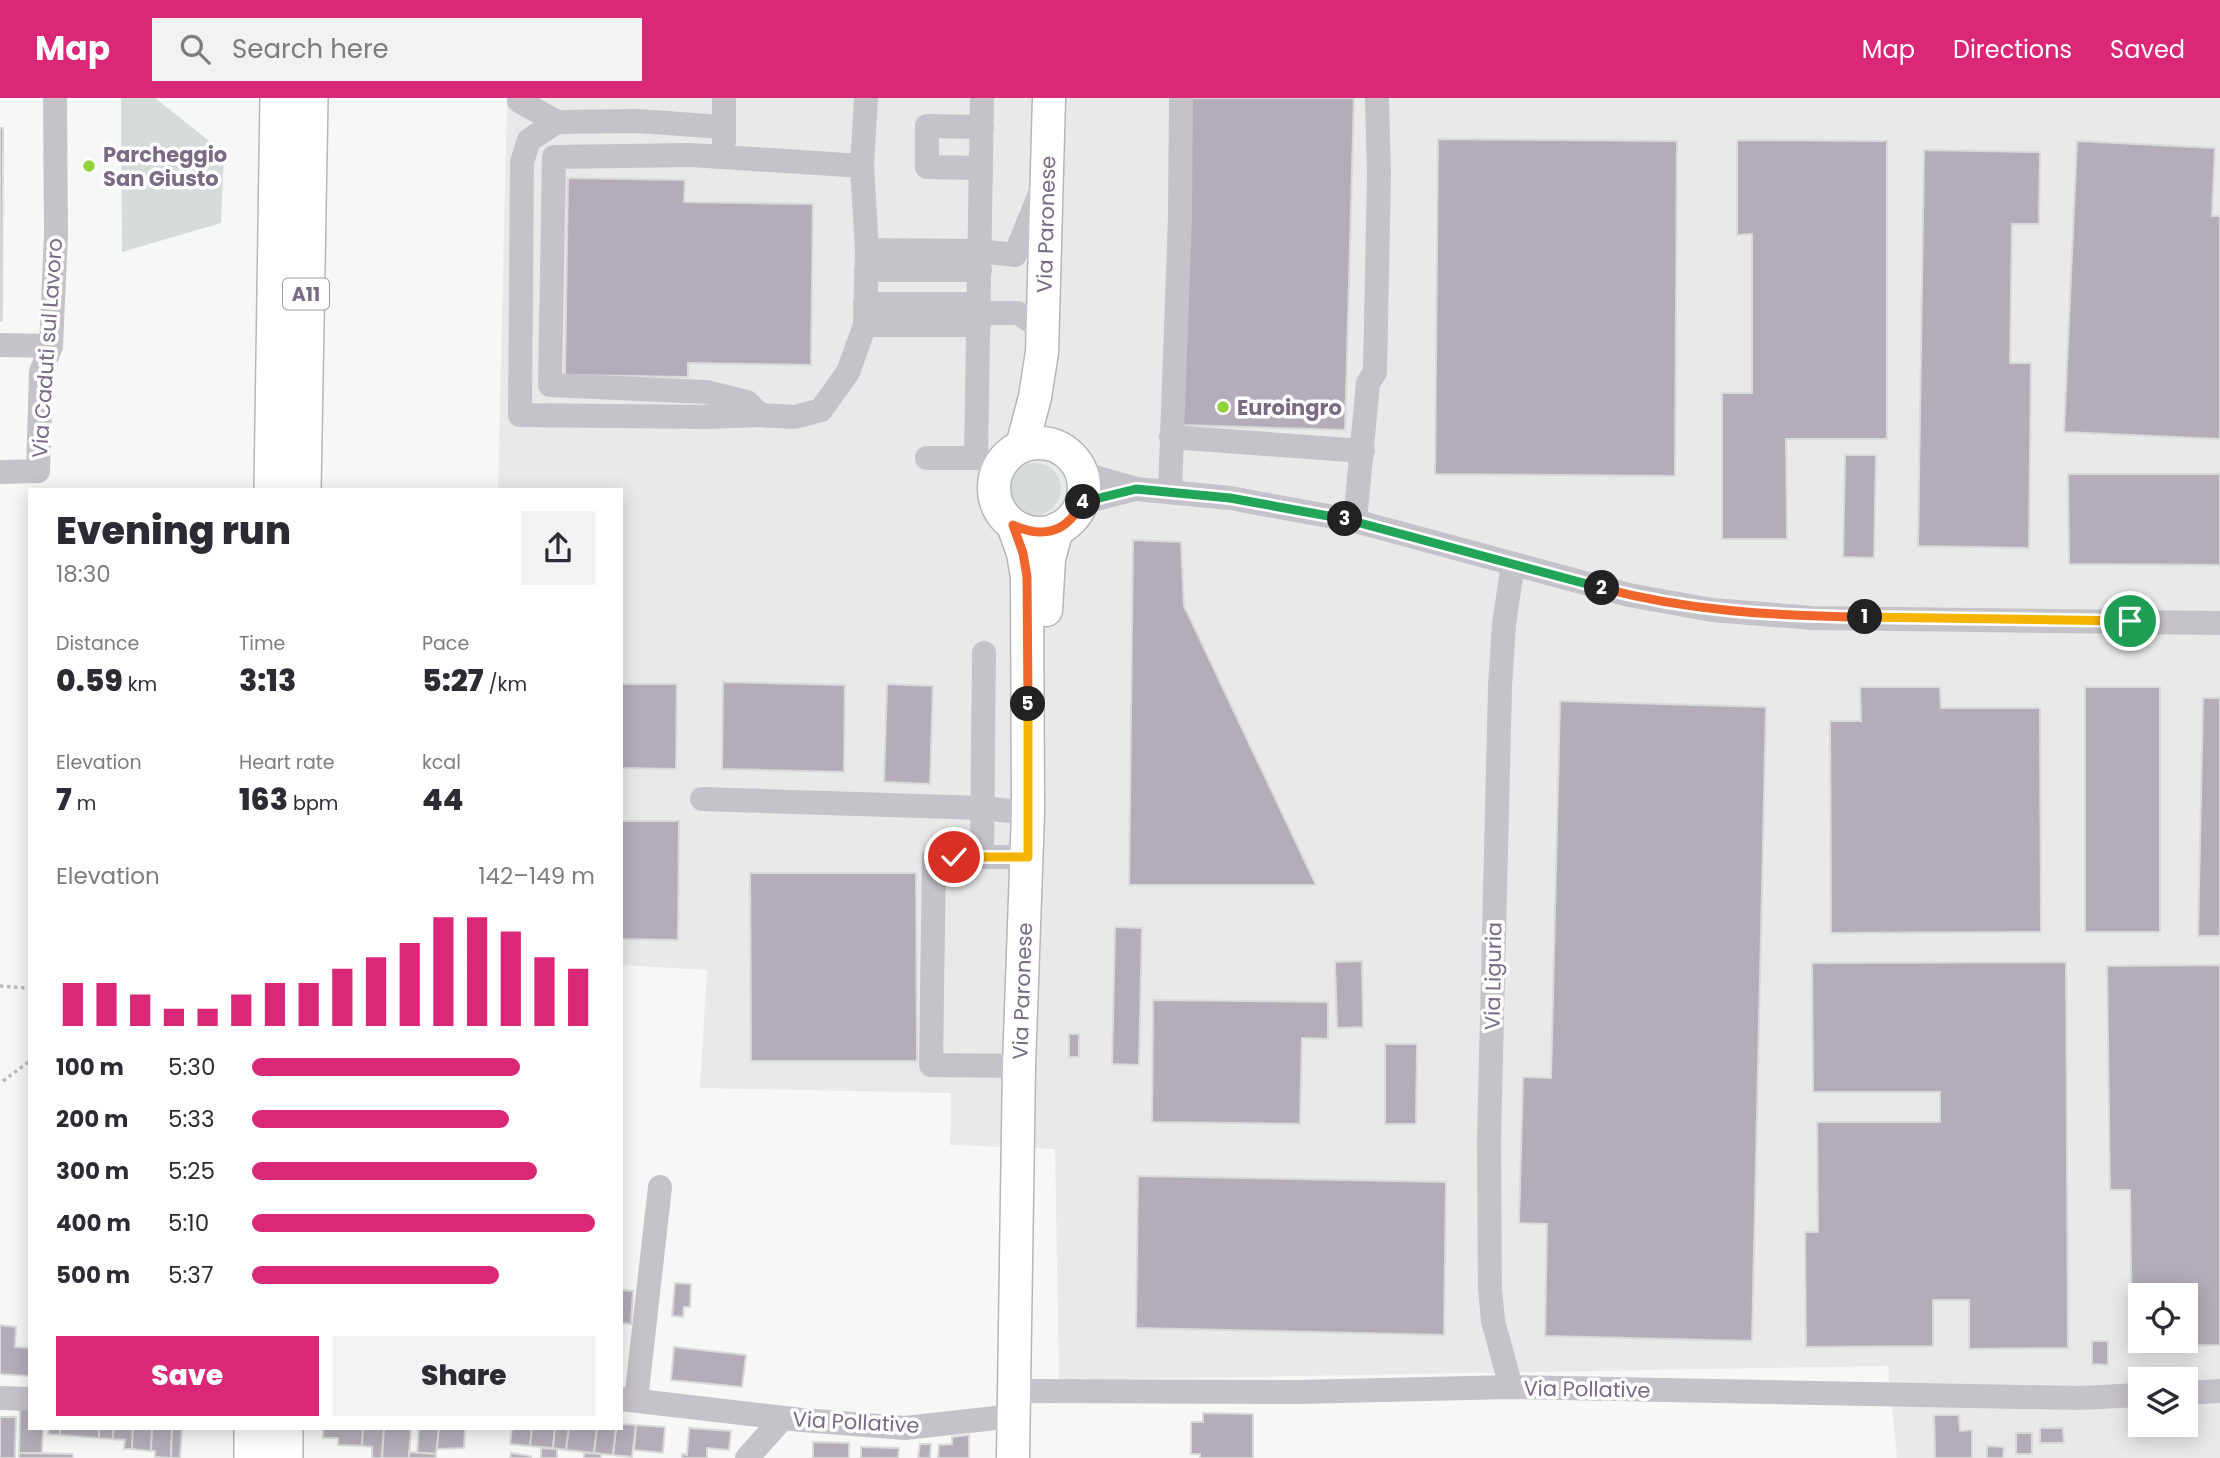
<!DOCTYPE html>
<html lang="en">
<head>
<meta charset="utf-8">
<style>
  body { margin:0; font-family:Poppins,sans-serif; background:#f2f2f3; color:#2b2b33; height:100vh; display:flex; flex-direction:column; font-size:26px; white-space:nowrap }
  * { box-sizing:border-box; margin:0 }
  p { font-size:23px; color:#7c7c81 }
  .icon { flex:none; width:38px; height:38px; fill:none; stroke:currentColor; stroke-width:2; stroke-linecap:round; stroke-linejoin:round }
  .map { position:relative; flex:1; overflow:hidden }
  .details { position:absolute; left:28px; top:390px; width:595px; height:942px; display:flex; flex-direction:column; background:#fff; border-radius:0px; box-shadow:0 4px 18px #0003 }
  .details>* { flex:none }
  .fabs { position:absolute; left:2128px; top:1185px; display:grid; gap:14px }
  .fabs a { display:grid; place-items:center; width:70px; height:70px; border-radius:0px; background:#fff; box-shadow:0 4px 18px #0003; font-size:35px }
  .pin { position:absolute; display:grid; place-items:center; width:60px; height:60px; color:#fff; margin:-30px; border:4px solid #fff; border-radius:50%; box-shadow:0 2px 7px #0007 }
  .km { position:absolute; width:35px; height:35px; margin:-18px; border-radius:50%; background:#222; color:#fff; font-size:19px; line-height:35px; text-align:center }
  .round { display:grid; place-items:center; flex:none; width:74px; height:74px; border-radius:0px; background:#f2f2f3 }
  .head { display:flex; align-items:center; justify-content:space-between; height:119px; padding:0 28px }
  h1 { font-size:38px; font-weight:800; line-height:52px }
  .metrics { display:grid; grid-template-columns:repeat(3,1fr); gap:10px; height:119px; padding:7px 28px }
  .metrics div { display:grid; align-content:center }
  .metrics b { font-size:30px; font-weight:800 }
  .metrics small { font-size:19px; font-weight:400 }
  .metrics p { font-size:19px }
  .chart { height:196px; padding:14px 28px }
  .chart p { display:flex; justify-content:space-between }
  .chart svg { width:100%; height:126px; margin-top:7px; stroke:#db2777; stroke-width:6 }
  .action { display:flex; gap:14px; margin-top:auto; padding:14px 28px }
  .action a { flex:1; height:80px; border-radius:0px; background:#db2777; color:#fff; font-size:28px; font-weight:800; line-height:80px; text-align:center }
  .action a+a { background:#f2f2f3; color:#2b2b33 }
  ul { padding:0 28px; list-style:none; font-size:23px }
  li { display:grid; grid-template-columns:112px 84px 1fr; align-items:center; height:52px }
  li i { height:18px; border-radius:9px; background:#db2777 }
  header { display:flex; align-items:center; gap:42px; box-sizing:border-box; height:98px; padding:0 35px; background:#db2777; color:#fff }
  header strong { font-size:33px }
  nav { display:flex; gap:38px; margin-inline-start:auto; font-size:24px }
  .search { width:490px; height:63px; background:#f2f2f3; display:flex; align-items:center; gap:18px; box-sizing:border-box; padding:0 24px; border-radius:0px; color:#7c7c81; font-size:26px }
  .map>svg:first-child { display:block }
  .built { fill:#e8e9e9; fill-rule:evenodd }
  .green { fill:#d5dcdb }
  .building { fill:#b4adb9; stroke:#d8dad8; stroke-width:2; fill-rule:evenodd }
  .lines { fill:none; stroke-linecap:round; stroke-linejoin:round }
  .major-casing { stroke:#b8b4bb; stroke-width:35 }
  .highway-casing { stroke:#b9b5bb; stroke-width:38 }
  .path { stroke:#bdbabf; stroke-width:3.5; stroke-dasharray:3.5 3.5; stroke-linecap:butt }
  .minor { stroke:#c6c2c9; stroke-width:24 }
  .major { stroke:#fff; stroke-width:32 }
  .highway { stroke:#fff; stroke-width:35 }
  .split-1-casing { stroke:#fff; stroke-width:14 }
  .split-2-casing { stroke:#fff; stroke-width:14 }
  .split-3-casing { stroke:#fff; stroke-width:14 }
  .split-4-casing { stroke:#fff; stroke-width:14 }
  .split-5-casing { stroke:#fff; stroke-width:14 }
  .split-6-casing { stroke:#fff; stroke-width:14 }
  .split-1 { stroke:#f5b400; stroke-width:9 }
  .split-2 { stroke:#f0652b; stroke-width:9 }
  .split-3 { stroke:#22a559; stroke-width:9 }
  .split-4 { stroke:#22a559; stroke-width:9 }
  .split-5 { stroke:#f0652b; stroke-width:9 }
  .split-6 { stroke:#f5b400; stroke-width:9 }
  .poi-dot { fill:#92d33b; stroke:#fff; stroke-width:2.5 }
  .labels { text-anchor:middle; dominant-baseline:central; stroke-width:7; stroke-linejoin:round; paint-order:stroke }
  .shield { fill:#fff; stroke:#a297a9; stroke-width:2 }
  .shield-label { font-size:19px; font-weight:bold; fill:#7a6a84 }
  .poi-label { font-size:21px; font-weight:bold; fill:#7a6a84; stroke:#fff; text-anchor:start }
  .street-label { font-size:21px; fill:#7a6a84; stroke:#fff }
</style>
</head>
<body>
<header>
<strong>Map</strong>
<div class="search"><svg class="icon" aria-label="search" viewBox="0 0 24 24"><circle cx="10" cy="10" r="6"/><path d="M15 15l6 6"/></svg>Search here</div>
<nav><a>Map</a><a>Directions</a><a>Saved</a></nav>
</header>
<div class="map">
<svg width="2220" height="1360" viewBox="0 0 2220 1360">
  <rect width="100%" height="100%" fill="#f6f8f6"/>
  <path class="built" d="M507,0H2220V1360H1897L1888,1268L1059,1282L1055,1051L950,1047L951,995L700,990L707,872L621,867V392H498ZM2140,1197H2186V1242H2140ZM2140,1281H2186V1326H2140Z"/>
  <g class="green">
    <path d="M121,0H155L224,55L221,125L122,154Z"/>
    <circle cx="1035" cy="391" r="26"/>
  </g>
  <g class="building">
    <path d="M1189,0H1354L1345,332L1181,327Z"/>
    <path d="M0,30H3L2,223H0Z"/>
    <path d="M1438,41L1677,43L1675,378L1435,376Z"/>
    <path d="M1737,42L1887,43V341H1786L1787,441H1722V295H1752V136L1737,137Z"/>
    <path d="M2077,43L2215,50L2212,118H2220V341L2064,334Z"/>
    <path d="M1924,52L2040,54L2039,126H2012L2010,265H2031L2029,450L1918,448Z"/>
    <path d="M568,80L685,82L684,104L813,106L811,267L688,265V279L565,277Z"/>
    <path d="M1845,357H1876L1874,460L1843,459Z"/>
    <path d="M2068,376H2220V467L2069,466Z"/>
    <path d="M1133,442L1181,444L1184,508L1316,787H1129Z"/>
    <path d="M723,584L845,587L844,674L722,671Z"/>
    <path d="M621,586H677L676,671L621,670Z"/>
    <path d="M887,586L933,588L930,686L884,684Z"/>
    <path d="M1860,589H1940L1941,610H2040L2041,834L1831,835L1830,623H1861Z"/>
    <rect x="2085" y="589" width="75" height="245"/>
    <path d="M2203,600H2220V838H2198Z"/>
    <path d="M1560,603L1766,609L1752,1243L1545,1238L1547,1126L1519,1125L1523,979L1551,980Z"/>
    <path d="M621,723H679L678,842L621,841Z"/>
    <path d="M750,775H916L917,963H751Z"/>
    <path d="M1115,829L1142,830L1139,967L1112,966Z"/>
    <path d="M1362,863L1363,929L1337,930L1335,864Z"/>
    <path d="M2066,864L2068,1250L1969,1251V1202H1933V1248L1806,1249L1805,1134H1818L1817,1024H1940V994H1813L1812,865Z"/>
    <path d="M2220,867V1247L2132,1248L2130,1092H2110L2107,868ZM2140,1197H2186V1242H2140Z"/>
    <path d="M1153,902L1328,904V941L1302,940L1300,1026L1152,1024Z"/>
    <rect x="1069" y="936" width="10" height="23"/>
    <path d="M1385,946H1417L1416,1026H1385Z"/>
    <path d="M1138,1078L1446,1084L1444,1237L1136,1230Z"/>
    <path d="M675,1185L691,1186L690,1209H684L683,1219L672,1218Z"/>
    <path d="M621,1192L633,1193L631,1226L621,1225Z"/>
    <path d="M0,1227L16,1229L15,1249L30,1250V1278L0,1276Z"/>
    <path d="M2092,1243H2108V1267L2092,1266Z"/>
    <path d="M674,1249L746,1257L742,1289L671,1282Z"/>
    <path d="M20,1311H30V1330H43L42,1355H19Z"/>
    <path d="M1203,1315L1253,1316V1360H1200V1356H1191V1324H1203Z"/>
    <path d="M1934,1317H1959L1960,1333L1972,1332V1360H1935Z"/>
    <path d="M0,1319H16L15,1360H0Z"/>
    <path d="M621,1326L636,1327L632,1359L613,1357L616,1330H621Z"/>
    <path d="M636,1327L665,1329L663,1355L634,1352Z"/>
    <path d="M49,1330H60V1337L48,1336Z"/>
    <path d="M60,1330H99V1340L60,1337Z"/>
    <path d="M99,1330H113V1341L99,1340Z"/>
    <path d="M113,1330H133L132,1351H124L125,1342L113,1341Z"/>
    <path d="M133,1330H152L151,1353L132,1351Z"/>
    <path d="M152,1330H172L171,1360L155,1359V1353H151Z"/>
    <path d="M172,1330L182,1331L180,1360H171Z"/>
    <path d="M323,1330H363L362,1348L338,1347V1340H323Z"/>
    <path d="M363,1330H384L382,1360H372V1349L362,1348Z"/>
    <path d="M384,1330H411L409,1360H382Z"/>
    <path d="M419,1330H439L436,1356L417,1355Z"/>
    <path d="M439,1330H465L464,1350L437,1351Z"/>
    <path d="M512,1330H532L530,1348L510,1346Z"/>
    <path d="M532,1330H555L553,1350L530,1348Z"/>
    <path d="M555,1330H569L566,1352L553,1350Z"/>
    <path d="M569,1330H597L594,1355L566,1352Z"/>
    <path d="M597,1330H616L613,1357L594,1355Z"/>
    <path d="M689,1330L731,1333L729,1352L707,1350V1360H682V1356L687,1357Z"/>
    <path d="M2040,1330H2063L2064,1345H2040Z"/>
    <rect x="2016" y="1335" width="16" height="21"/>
    <path d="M969,1337V1360H938L939,1347L952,1346V1339Z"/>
    <path d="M813,1344L849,1345V1360H813Z"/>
    <path d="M920,1346H931L930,1360H918Z"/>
    <path d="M1987,1348L2004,1349L2003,1360H1987Z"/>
    <path d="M861,1349L899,1350L898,1360H861Z"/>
    <path d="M541,1350L557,1351V1360H541Z"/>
    <path d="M409,1354L436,1356V1360H409Z"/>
    <path d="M19,1355L73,1356V1360H19Z"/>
    <path d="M511,1355L531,1358V1360H510Z"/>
    <path d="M584,1355L601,1356V1360H584Z"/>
  </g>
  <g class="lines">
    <defs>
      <g id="major">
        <circle cx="1039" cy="390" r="45"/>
        <path id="s1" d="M1022,348L1035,299L1042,254L1049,0"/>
        <path d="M1046,512L1049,461L1057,431"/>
        <path id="s2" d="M1013,1360L1019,968L1028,715L1027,479L1023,455L1013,427"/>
      </g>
      <g id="highway">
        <path d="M272,392L278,0"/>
        <path d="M303,392L310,0"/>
        <path d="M252,1360V1330"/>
        <path d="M285,1360V1330"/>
      </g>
    </defs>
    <use href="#major" class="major-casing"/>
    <use href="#highway" class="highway-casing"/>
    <g class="path">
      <path d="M0,888L30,890"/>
      <path d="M3,983L30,963"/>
    </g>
    <g class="minor">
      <path d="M520,0L519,3L557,24"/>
      <path d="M723,29L638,23L557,24L529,42L522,64L520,317L707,319L760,317"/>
      <path d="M724,43V0"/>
      <path d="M862,68L691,57L554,59L550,287L706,294L747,304L760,317L795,319L821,312L848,274L865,227L867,152L862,68L866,0"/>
      <path d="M981,70L927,69V28L982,29"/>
      <path d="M867,152L980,153L1015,157L1042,91"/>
      <path d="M866,172H980"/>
      <path d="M865,206H979"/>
      <path d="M979,215H1018L1043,231"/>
      <path d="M865,227H979"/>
      <path d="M0,247L51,248"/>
      <path d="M1171,339L1363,353"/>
      <path d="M927,360H976L982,0"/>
      <path d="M0,374L38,373L41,274L51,248L56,136L55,0"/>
      <path d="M1081,375L1136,391L1230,400L1355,423L1629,497L1712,512L1813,520L2220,525"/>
      <path d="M1170,394L1180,119L1181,0"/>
      <path d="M1081,405L1135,391"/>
      <path d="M1355,423L1368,285L1375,274L1379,76L1377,0"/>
      <path d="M702,701L983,710L1028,715"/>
      <path d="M982,759L984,555"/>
      <path d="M1019,968L931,967L934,759H1028"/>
      <path d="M1511,1289L1493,1223L1490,1191L1489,1042L1500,588L1504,526L1513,466"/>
      <path d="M1034,1293L1299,1294L1511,1289L2079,1300L2140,1297"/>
      <path d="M2186,1295L2220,1293"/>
      <path d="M0,1300L30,1301"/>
      <path d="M621,1301L802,1322L905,1330L1014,1318"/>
      <path d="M636,1302L660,1089"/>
      <path d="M747,1360L783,1320"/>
    </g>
    <use href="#major" class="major"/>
    <use href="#highway" class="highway"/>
  </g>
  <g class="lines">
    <defs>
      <path id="split-1" d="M1865,519L2130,523"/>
      <path id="split-2" d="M1602,490C1688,513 1775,518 1865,519"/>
      <path id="split-3" d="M1345,421L1602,490"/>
      <path id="split-4" d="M1083,404L1136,391L1230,400L1345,421"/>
      <path id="split-5" d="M1028,606L1027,479L1023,455L1013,427C1035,437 1058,438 1074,417C1078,413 1079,408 1083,404"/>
      <path id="split-6" d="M954,759H1028V606"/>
    </defs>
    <use href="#split-1" class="split-1-casing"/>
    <use href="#split-2" class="split-2-casing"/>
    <use href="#split-3" class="split-3-casing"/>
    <use href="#split-4" class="split-4-casing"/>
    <use href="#split-5" class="split-5-casing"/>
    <use href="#split-6" class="split-6-casing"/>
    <use href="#split-1" class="split-1"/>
    <use href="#split-2" class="split-2"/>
    <use href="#split-3" class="split-3"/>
    <use href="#split-4" class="split-4"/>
    <use href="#split-5" class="split-5"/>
    <use href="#split-6" class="split-6"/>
  </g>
  <g class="poi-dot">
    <circle cx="89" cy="68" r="7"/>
    <circle cx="1223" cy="309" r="7"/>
  </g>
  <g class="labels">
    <rect class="shield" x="283" y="180.5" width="46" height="31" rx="5"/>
    <g class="shield-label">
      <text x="306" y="196">A11</text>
    </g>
    <g class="poi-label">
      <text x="103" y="56">Parcheggio<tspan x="103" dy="24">San Giusto</tspan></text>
      <text x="1237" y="309">Euroingro</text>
    </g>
    <g class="street-label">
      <text stroke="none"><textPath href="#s1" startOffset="224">Via Paronese</textPath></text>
      <text transform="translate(47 250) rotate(-86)">Via Caduti sul Lavoro</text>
      <text transform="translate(1493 878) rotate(-89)">Via Liguria</text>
      <text stroke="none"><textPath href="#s2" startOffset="467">Via Paronese</textPath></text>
      <text transform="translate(1587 1291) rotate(1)">Via Pollative</text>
      <text transform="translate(856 1324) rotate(3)">Via Pollative</text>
    </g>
  </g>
</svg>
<div class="fabs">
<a><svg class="icon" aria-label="locate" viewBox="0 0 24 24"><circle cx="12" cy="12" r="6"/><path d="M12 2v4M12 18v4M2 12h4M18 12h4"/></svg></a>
<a><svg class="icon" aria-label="layers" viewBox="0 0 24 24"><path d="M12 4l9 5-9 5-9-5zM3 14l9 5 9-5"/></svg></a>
</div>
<div class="pin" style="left:2130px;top:523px;background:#1e9e55"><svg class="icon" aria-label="arrive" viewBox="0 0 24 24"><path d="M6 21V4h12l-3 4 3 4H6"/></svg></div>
<div class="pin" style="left:954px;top:759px;background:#d93025"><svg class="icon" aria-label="check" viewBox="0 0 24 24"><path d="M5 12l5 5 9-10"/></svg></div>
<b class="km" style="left:1865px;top:519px">1</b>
<b class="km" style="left:1602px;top:490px">2</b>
<b class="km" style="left:1345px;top:421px">3</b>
<b class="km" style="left:1083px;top:404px">4</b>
<b class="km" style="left:1028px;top:606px">5</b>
<section class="details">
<div class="head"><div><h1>Evening run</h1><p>18:30</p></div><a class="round"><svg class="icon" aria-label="share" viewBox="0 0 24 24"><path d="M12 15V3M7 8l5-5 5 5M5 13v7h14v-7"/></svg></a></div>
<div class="metrics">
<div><p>Distance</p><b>0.59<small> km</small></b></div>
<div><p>Time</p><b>3:13</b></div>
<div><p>Pace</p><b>5:27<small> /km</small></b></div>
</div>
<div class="metrics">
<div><p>Elevation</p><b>7<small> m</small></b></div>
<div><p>Heart rate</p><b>163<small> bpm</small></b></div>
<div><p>kcal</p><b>44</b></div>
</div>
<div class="chart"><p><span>Elevation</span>142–149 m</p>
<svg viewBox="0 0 160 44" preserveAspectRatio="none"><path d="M5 44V29M15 44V29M25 44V33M35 44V38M45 44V38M55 44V33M65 44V29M75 44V29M85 44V24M95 44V20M105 44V15M115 44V6M125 44V6M135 44V11M145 44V20M155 44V24"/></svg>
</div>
<ul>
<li><b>100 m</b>5:30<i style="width:78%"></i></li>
<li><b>200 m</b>5:33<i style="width:75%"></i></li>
<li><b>300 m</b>5:25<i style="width:83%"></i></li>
<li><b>400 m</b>5:10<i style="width:100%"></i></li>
<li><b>500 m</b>5:37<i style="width:72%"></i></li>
</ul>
<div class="action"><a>Save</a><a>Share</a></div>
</section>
</div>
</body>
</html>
